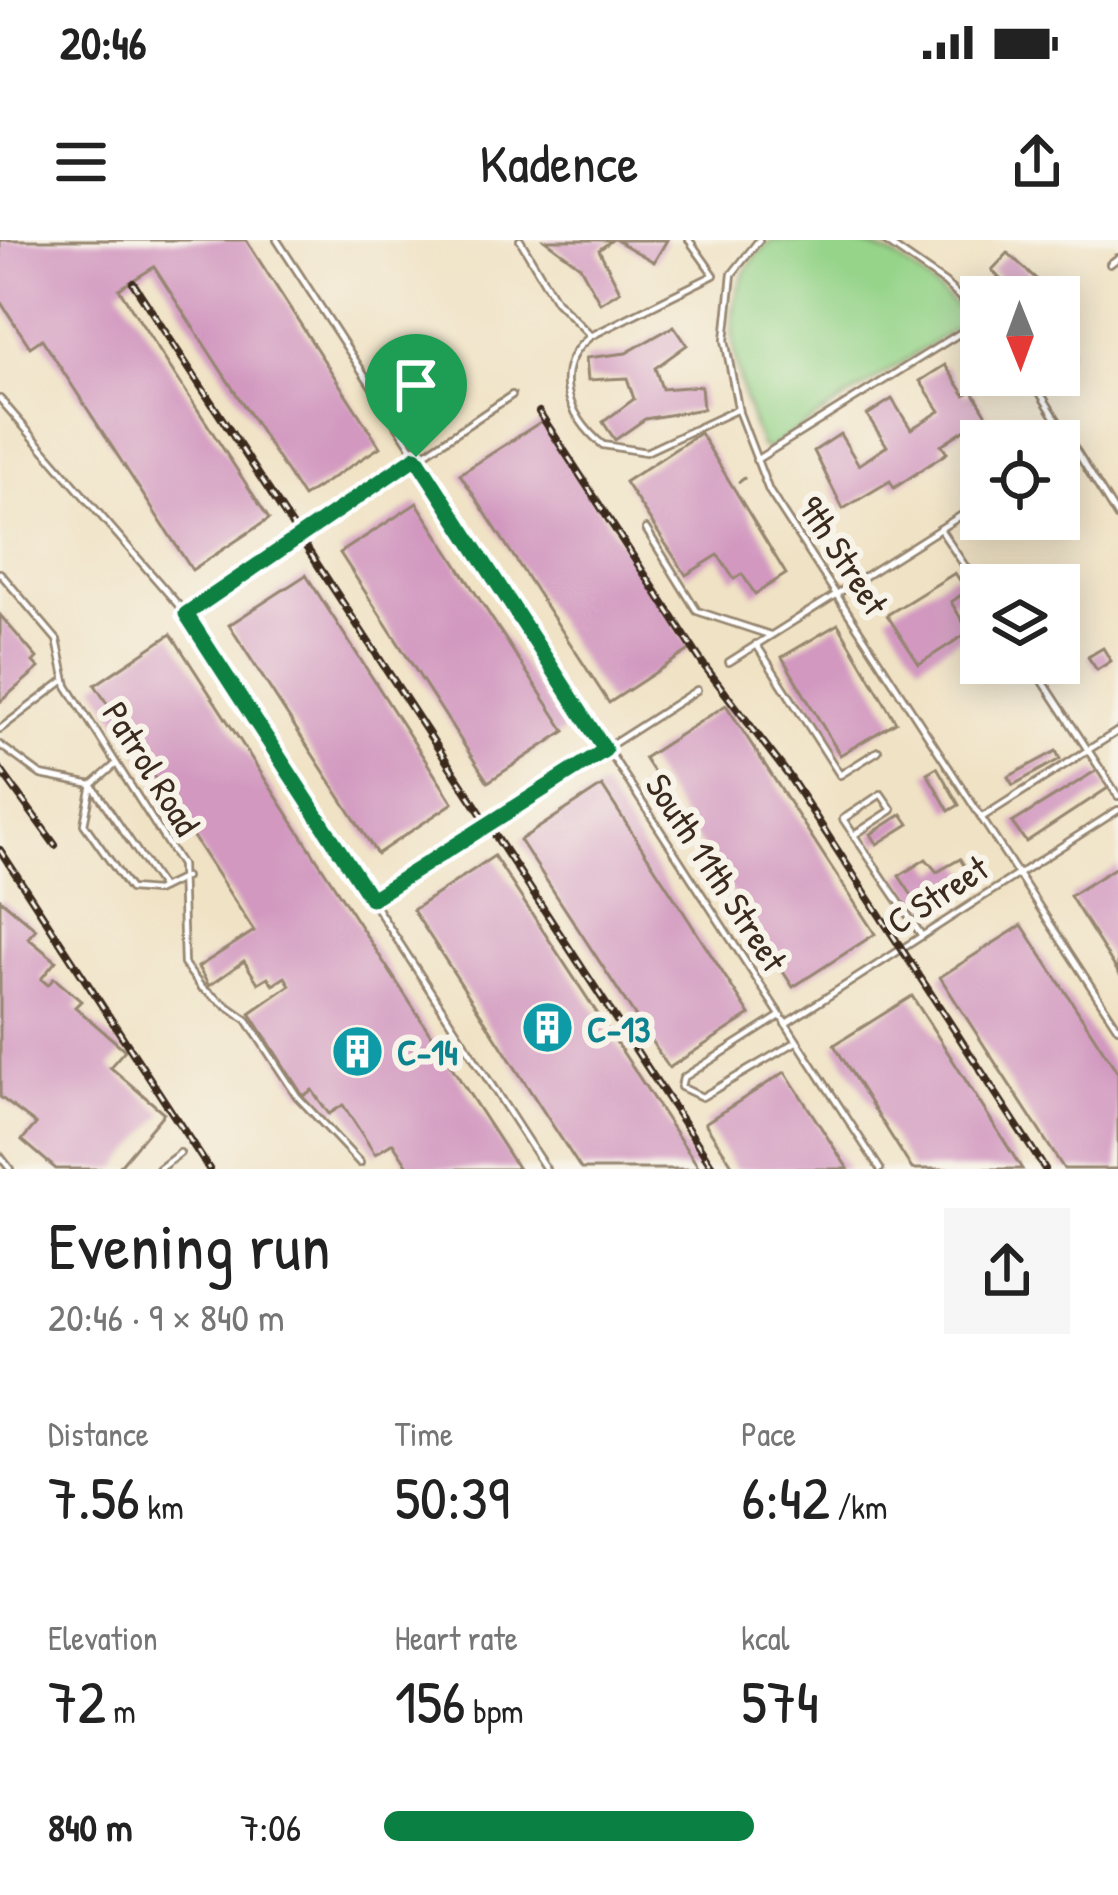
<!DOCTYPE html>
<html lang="en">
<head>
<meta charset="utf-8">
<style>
  body { margin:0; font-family:"Patrick Hand",sans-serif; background:#f6f6f6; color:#222; height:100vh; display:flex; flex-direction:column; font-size:45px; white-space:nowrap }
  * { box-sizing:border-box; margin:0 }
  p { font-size:39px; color:#767676 }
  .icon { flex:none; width:66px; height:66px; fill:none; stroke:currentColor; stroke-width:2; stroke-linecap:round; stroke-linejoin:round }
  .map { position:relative; height:929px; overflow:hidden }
  .panel { display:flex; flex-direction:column; background:#fff; flex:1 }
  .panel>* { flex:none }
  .needle { width:78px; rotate:179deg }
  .controls { position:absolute; left:960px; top:36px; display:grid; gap:24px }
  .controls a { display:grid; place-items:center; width:120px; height:120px; border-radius:0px; background:#fff; box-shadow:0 6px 30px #0003; font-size:60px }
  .pin { position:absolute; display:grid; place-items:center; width:102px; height:102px; color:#fff; margin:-123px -51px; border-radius:50% 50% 50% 0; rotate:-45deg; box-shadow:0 0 12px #0007 }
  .pin .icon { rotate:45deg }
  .round { display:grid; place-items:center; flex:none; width:126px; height:126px; border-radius:0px; background:#f6f6f6 }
  .summary { display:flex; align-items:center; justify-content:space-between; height:204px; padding:0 48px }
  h1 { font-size:66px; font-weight:600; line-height:90px }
  .metrics { display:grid; grid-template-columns:repeat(3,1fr); gap:18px; height:204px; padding:12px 48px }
  .metrics div { display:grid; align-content:center }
  .metrics b { font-size:60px; font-weight:600 }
  .metrics small { font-size:33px; font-weight:400 }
  .metrics p { font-size:33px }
  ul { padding:0 48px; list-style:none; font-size:39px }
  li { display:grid; grid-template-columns:192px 144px 1fr; align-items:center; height:90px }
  li i { height:30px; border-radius:15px; background:#0b8043 }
  .status { display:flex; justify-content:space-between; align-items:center; height:84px; padding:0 60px; background:#fff; direction:ltr }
  .status svg { height:33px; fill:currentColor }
  header { display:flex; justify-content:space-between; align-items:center; height:156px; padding:0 48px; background:#fff; font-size:54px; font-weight:600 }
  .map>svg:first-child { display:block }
  .green { fill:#96d48a; stroke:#687f54; stroke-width:3 }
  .building { fill:#d298c0 }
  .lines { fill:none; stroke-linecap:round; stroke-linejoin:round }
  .lane-casing { stroke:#968671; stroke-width:10 }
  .path { stroke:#968671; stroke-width:3; stroke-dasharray:9 9; stroke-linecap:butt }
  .lane { stroke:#fff; stroke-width:4.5 }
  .rail-casing { stroke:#3b2a1e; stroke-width:8 }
  .rail { stroke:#f7f3e8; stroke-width:3; stroke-dasharray:9; stroke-linecap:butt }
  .route-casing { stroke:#fff; stroke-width:24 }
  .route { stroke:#0b8043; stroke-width:15 }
  .labels { text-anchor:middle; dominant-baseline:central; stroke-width:12; stroke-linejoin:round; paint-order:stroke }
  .street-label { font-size:36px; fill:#3b2a1e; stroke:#f7f3e8 }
  .culture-label { font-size:36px; font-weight:bold; fill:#0d838f; stroke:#f7f3e8; text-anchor:start }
</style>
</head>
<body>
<div class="status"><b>20:46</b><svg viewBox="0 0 49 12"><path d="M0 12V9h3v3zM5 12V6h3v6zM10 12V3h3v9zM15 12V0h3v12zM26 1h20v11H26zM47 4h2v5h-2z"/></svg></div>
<header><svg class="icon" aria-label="menu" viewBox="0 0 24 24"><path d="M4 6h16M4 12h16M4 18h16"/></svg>Kadence<svg class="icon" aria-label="share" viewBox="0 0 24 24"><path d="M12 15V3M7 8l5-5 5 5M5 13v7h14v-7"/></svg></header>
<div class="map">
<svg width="1118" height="929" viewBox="0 0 1118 929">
  <rect width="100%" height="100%" fill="#f7f3e8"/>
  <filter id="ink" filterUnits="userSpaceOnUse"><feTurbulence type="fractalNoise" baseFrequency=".00833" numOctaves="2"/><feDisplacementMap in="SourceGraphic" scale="24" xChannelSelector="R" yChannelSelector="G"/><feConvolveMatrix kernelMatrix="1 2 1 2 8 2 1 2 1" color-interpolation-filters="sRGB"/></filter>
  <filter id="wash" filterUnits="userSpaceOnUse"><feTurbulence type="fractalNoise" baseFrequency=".004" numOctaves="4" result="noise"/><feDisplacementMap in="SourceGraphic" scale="48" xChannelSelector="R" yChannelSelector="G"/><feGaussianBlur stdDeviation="2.7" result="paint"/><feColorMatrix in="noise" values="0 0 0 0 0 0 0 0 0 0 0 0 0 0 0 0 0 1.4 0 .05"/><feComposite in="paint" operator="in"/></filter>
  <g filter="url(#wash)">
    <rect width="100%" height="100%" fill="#f0e2c4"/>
    <path class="green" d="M773,0C875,0 885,0 961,71L962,84L768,209L761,206C736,142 707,49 773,0Z"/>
    <g id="blocks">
      <g class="building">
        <path d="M0,0H246L380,207L303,257L154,27L119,49L269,279L192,330L42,99L30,107L0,61Z"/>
        <path d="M545,0H612L599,10L620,51L600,63L580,26Z"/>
        <path d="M616,0H667L654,22Z"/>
        <path d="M1008,13L1045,47L1049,44L1060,57H1018L1011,51L992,30Z"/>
        <path d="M1059,76L1071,112L1059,120Z"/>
        <path d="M674,86L687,105L655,128L662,149L701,146L703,169L645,179L615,200L603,182L634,159L627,138L588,140L586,118L626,113Z"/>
        <path d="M945,125L965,155L972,150L987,175L941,205L947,213L894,248L890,241L843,269L814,211L840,194L859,225L887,206L867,175L892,159L911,189L940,171L920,141Z"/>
        <path d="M542,181L691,409L609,463L460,234Z"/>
        <path d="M700,193L786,334L755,354L742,334L734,339L718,315L686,335L625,242Z"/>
        <path d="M417,263L565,491L488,542L340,313Z"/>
        <path d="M955,333L967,351L951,362L969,392L919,424L887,375Z"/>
        <path d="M306,335L453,563L377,614L229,385Z"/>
        <path d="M0,375L37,418L33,422L39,428L0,462Z"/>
        <path d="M838,384L896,482L840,515L782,417Z"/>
        <path d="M171,394L333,644L518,929H410L393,903L375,914L343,865L329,874L312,850L303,856L250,773L290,745L285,737L273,745L268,737L258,743L244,721L209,746L198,727L254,691L95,445Z"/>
        <path d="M1103,408L1111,421L1097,430L1088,417Z"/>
        <path d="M726,465L875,694L793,747L644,518Z"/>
        <path d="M1056,511L1060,519L1013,545L1008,537Z"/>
        <path d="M937,527L959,565L949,571L927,533Z"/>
        <path d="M1097,530L1108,548L1026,602L1012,583Z"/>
        <path d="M602,546L750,775L669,828L520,600Z"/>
        <path d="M902,574L909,584L877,604L871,594Z"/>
        <path d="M494,616L685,907L700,929H581L413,670Z"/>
        <path d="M926,619L937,632L960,619L971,637L921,669L899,636Z"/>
        <path d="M1118,626V732L1070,656Z"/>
        <path d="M0,659L36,689L28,698L56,721L41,739L48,745L54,738L81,761L75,767L125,810L110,827L164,873L117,929H56L22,900L36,884L0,857Z"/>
        <path d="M1022,685L1118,833V929H1064L940,737Z"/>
        <path d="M912,756L1022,929H912L834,805Z"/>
        <path d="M785,832L848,929H735L705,883Z"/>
      </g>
    </g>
  </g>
  <g filter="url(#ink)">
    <use href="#blocks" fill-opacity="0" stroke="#968671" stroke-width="3"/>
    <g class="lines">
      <defs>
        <g id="lane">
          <path d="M277,0L880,929"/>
          <path d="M520,0L556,61L591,96C550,127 566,175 603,205L646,212L738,169"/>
          <path d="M759,0L732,34L725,100L739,173L769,251L1118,788"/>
          <path d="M883,0L945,43L981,78"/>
          <path d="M1110,24L1118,18"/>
          <path d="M591,96L714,35L689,0"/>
          <path d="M1029,135L1118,278"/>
          <path d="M0,159L186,374L546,929"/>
          <path d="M1059,212L1071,205"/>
          <path d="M756,220L981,80"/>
          <path d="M646,289L697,371L770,395"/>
          <path d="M940,289L981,350"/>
          <path d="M0,333L57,400L67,446L181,625L184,724L202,748L247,780L297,856L360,923"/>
          <path d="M188,373L512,155"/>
          <path d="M756,404L840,535L878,511"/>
          <path d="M729,422L981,263"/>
          <path d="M1031,423L1118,556"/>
          <path d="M0,489L62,442"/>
          <path d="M0,505L41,535L92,545L162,648"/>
          <path d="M116,524L92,545L84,584L130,649L156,651L185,637"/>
          <path d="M981,578L1118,491"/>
          <path d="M854,595L892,570L881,554L843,579L922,696"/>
          <path d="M373,658L697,450"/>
          <path d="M780,776L683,838L681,847L702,857L796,802"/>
          <path d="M785,784L1118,570"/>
          <path d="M0,916L10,929"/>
          <path d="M159,929L180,913"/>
        </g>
      </defs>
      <use href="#lane" class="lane-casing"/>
      <path class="path" d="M738,243L751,233"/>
      <use href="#lane" class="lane"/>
      <defs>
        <g id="rail">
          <path d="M133,43L714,929"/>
          <path d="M539,172L703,424L789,536L1045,929"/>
          <path d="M0,529L55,605"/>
          <path d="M0,610L209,929"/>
        </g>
      </defs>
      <use href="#rail" class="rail-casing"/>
      <use href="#rail" class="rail"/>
    </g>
  </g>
  <g class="lines" filter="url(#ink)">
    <defs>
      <path id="route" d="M416,217L605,510L371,659L186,374Z"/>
    </defs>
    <use href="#route" class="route-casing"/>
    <use href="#route" class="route"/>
  </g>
  <defs>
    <symbol id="building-disc" viewBox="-11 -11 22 22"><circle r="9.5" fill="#0f9aa8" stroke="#f7f3e8"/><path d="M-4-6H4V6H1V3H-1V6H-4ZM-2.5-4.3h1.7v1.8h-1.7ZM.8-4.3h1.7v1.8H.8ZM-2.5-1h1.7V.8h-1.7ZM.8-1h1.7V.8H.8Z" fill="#fff"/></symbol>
  </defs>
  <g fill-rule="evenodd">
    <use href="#building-disc" x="518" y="758" width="59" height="59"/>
    <use href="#building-disc" x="328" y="782" width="59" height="59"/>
  </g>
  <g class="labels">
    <g class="street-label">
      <text transform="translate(844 315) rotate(57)">9th Street</text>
      <text transform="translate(152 528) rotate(58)">Patrol Road</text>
      <text transform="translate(717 632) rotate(57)">South 11th Street</text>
      <text transform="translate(937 654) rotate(-33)">C Street</text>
    </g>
    <g class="culture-label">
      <text x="587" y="788">C-13</text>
      <text x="397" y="811">C-14</text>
    </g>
  </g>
</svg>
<div class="controls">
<a><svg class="needle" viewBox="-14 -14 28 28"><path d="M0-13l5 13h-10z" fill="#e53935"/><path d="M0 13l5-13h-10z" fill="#767676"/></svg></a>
<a><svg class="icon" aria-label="locate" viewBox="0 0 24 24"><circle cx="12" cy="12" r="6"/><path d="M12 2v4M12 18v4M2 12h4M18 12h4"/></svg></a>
<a><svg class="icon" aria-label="layers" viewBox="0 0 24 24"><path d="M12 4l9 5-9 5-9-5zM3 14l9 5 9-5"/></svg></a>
</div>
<div class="pin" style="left:416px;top:217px;background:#1e9e55"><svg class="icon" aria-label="arrive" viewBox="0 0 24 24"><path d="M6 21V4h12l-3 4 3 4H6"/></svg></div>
</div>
<section class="panel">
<div class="summary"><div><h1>Evening run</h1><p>20:46 · 9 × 840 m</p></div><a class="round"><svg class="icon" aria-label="share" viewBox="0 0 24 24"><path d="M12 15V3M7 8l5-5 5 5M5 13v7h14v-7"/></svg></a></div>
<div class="metrics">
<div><p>Distance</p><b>7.56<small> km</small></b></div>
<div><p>Time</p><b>50:39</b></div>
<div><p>Pace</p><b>6:42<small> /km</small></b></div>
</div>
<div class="metrics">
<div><p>Elevation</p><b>72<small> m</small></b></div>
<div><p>Heart rate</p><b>156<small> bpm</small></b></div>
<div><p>kcal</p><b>574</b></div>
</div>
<ul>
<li><b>840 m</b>7:06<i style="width:54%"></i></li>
</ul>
</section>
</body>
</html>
